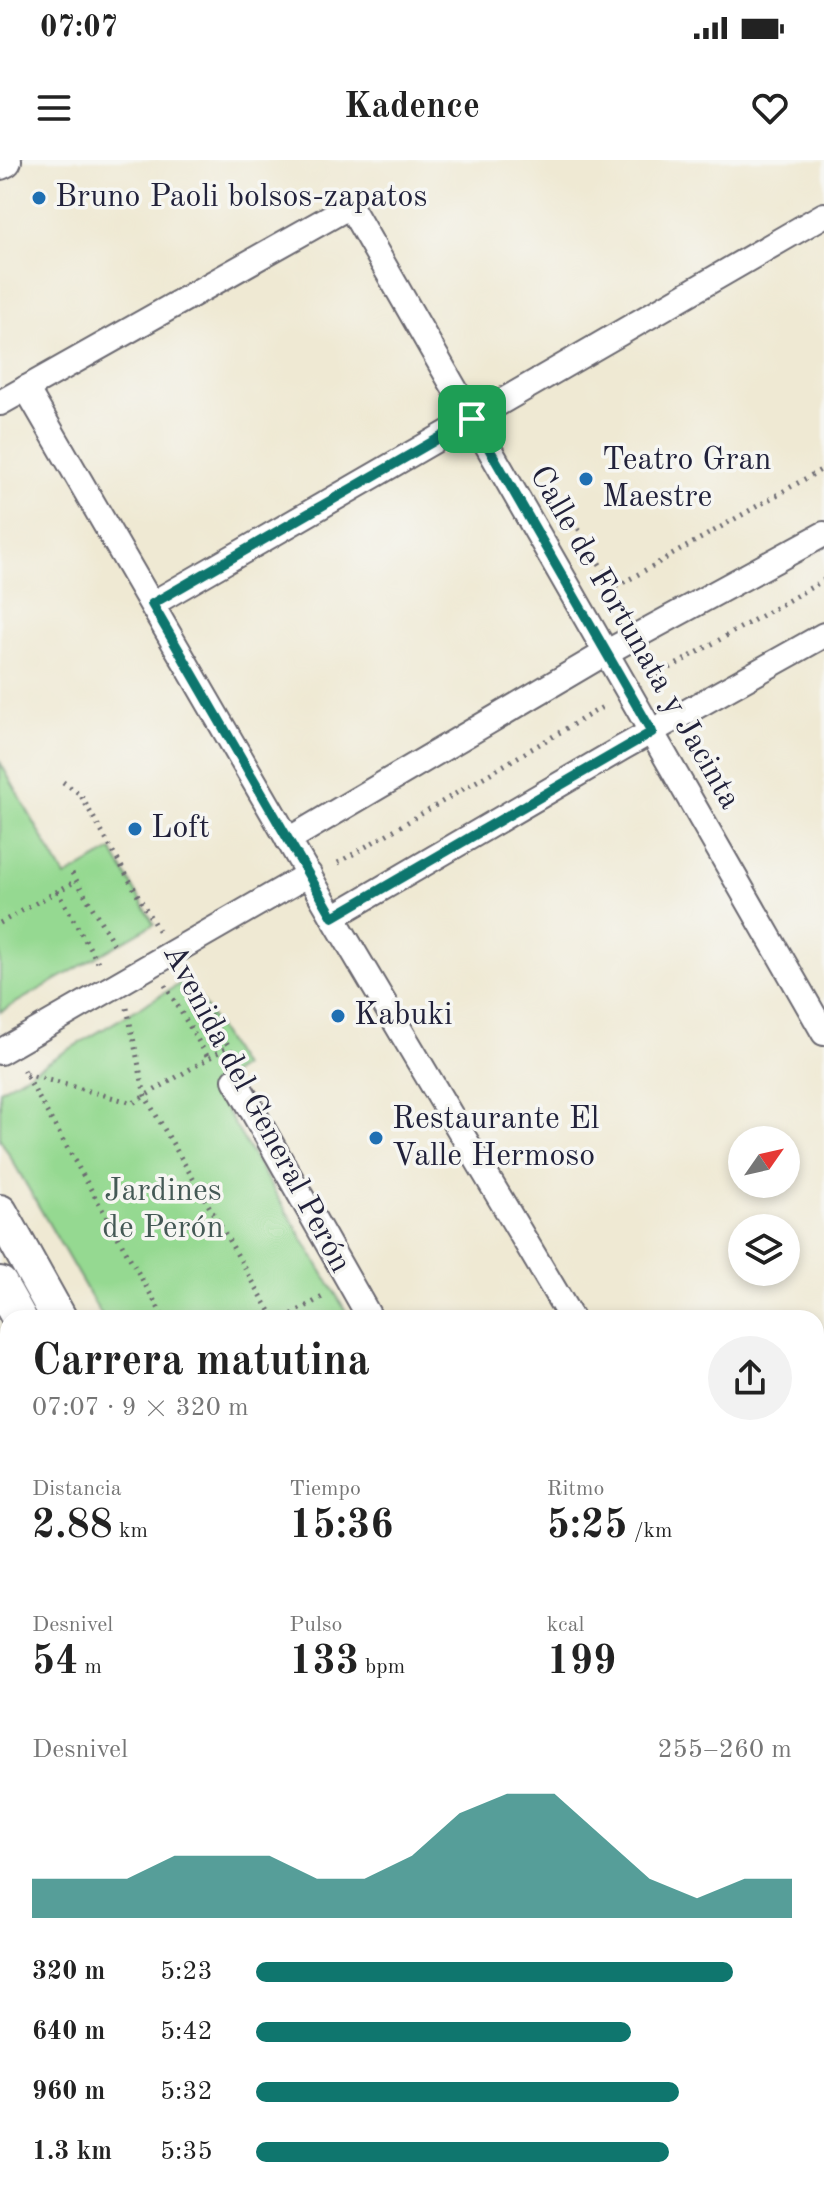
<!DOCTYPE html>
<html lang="es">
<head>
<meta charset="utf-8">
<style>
  body { margin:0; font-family:"Old Standard TT",serif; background:#f2f2f2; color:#222; height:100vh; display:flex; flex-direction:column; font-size:30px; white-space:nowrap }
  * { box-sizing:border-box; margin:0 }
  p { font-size:26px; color:#767676 }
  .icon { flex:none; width:44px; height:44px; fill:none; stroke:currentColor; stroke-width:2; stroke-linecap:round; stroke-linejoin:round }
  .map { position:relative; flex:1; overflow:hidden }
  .panel { position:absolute; left:0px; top:1150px; width:824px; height:890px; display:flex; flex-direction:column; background:#fff; border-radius:24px 24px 0 0; box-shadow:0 4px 12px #0003 }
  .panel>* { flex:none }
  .needle { width:52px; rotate:56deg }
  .fabs { position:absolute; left:728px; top:966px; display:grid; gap:16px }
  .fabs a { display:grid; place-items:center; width:72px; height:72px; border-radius:50%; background:#fff; box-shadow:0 4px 12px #0003; font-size:40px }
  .pin { position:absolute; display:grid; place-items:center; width:68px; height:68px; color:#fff; margin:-34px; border-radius:16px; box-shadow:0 4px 12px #0006 }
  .round { display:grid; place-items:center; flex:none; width:84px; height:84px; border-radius:42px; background:#f2f2f2 }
  .overview { display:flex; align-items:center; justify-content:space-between; height:136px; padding:0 32px }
  h1 { font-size:44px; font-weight:800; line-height:60px }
  .stats { display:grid; grid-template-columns:repeat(3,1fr); gap:12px; height:136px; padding:8px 32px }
  .stats div { display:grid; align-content:center }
  .stats b { font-size:40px; font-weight:800 }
  .stats small { font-size:22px; font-weight:400 }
  .stats p { font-size:22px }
  .chart { height:224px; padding:16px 32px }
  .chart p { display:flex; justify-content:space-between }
  .chart svg { width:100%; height:144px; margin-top:8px; fill:#0f766e; opacity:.7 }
  ul { padding:0 32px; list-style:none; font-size:26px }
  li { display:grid; grid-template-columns:128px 96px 1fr; align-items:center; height:60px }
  li i { height:20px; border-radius:10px; background:#0f766e }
  .status { display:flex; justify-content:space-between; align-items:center; height:56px; padding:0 40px; background:#fff; direction:ltr }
  .status svg { height:22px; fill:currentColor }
  header { display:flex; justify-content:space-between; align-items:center; height:104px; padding:0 32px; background:#fff; font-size:36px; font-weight:800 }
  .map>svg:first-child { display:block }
  .green { fill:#95d991; stroke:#5c7e66; stroke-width:2 }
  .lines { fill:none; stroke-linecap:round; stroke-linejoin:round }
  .street-casing { stroke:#6a6870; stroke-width:28 }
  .secondary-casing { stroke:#6a6870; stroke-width:38 }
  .path { stroke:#6a6870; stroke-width:5; stroke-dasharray:2 6; stroke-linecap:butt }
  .street { stroke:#fff; stroke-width:24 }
  .secondary { stroke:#fff; stroke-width:34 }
  .route-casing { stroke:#fff; stroke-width:16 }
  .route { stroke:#0f766e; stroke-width:10 }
  .poi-dot { fill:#1f6fb2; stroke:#f6f6f2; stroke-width:3 }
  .labels { text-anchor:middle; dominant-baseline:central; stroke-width:7; stroke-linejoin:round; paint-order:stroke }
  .poi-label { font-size:32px; fill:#22223b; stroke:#f6f6f2; text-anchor:start }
  .street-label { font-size:32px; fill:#22223b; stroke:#f6f6f2 }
  .park-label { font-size:32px; fill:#445955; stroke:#f6f6f2 }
</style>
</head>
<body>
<div class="status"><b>07:07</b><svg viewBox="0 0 49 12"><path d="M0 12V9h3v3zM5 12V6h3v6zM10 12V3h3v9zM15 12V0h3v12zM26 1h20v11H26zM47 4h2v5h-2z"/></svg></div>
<header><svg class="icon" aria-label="menu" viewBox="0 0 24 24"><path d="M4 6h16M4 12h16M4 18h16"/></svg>Kadence<svg class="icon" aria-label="heart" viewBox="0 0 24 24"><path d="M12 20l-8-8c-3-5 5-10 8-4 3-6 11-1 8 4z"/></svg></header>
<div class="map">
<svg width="824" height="2039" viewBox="0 0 824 2039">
  <rect width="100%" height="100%" fill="#f6f6f2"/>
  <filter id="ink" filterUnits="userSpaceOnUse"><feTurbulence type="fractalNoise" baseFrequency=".0125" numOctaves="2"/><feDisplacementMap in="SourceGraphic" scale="16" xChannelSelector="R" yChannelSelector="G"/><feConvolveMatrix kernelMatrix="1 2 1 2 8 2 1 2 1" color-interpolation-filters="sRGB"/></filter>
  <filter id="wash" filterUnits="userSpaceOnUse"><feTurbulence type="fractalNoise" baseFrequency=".006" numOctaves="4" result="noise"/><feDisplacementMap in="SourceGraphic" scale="32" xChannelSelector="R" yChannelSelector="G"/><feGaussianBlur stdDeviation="1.8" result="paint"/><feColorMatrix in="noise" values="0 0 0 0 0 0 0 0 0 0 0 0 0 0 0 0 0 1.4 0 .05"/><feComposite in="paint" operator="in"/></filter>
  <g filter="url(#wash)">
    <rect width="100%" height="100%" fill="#efe9d3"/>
    <g class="green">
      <path d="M0,602L65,717L112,690L154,764L0,852Z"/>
      <path d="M188,819L242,907L212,927L350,1158H103L0,979V930Z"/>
      <path d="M816,1877L824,1890V2039H677L682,2032H816Z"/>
    </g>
  </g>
  <g filter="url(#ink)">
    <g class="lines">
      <defs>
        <g id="street">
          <path d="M26,228L333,757L571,1158"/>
          <path d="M0,243L350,46L824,873"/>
          <path d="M152,444L824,55"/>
          <path d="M288,680L607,492L824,374"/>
          <path d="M333,757L622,588L824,475"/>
          <path d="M0,892L309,714"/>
          <path d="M235,920L370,1158"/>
          <path d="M816,1188L824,1183"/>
          <path d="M0,1231L8,1226"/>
          <path d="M0,1574L8,1570"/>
          <path d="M816,1812L824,1826"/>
          <path d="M653,2039L659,2032"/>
        </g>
        <g id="secondary">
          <path d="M0,2L4,0"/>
          <path d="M0,1052L59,1158"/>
          <path d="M0,1124L19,1158"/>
          <path d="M816,1449L824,1445"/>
          <path d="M0,1927L8,1922"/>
          <path d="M512,2032L516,2039"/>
          <path d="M568,2032L572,2039"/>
        </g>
      </defs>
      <use href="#street" class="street-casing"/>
      <use href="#secondary" class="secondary-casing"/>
      <g class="path">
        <path d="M566,348L614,428L824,308"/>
        <path d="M649,520L824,420"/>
        <path d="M63,622L80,634L159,772"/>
        <path d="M338,703L606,545"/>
        <path d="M72,713L115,786"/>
        <path d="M57,731L99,804"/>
        <path d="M0,763L76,721"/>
        <path d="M185,814L234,895"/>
        <path d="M165,825L209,899"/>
        <path d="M127,848L145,936L274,1158"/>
        <path d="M23,910L164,1158"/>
        <path d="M26,914L133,943L229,886"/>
        <path d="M285,1158L326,1135"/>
        <path d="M816,1870L824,1884"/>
        <path d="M151,2032L156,2039"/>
        <path d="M472,2032L476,2039"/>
        <path d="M98,2039L110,2032"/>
      </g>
      <use href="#street" class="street"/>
      <use href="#secondary" class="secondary"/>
    </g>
  </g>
  <g class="lines" filter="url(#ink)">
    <defs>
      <path id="route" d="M472,259L652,572L333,757L152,444Z"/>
    </defs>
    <use href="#route" class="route-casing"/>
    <use href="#route" class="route"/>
  </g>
  <g class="poi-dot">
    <circle cx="39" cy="38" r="8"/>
    <circle cx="586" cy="319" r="8"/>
    <circle cx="135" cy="669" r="8"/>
    <circle cx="338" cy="856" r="8"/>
    <circle cx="376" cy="978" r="8"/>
  </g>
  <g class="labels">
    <g class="poi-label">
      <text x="55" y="38">Bruno Paoli bolsos-zapatos</text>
      <text x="602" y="301">Teatro Gran<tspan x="602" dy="37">Maestre</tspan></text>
      <text x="151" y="669">Loft</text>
      <text x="354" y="856">Kabuki</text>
      <text x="392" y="960">Restaurante El<tspan x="392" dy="37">Valle Hermoso</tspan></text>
    </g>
    <g class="street-label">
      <text transform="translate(634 478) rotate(60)">Calle de Fortunata y Jacinta</text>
      <text transform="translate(256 949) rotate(62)">Avenida del General Perón</text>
    </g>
    <g class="park-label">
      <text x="163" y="1032">Jardines<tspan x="163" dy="37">de Perón</tspan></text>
    </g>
  </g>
</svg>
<div class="fabs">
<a><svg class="needle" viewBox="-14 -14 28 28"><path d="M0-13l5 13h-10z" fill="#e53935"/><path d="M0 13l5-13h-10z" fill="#767676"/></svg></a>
<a><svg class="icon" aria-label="layers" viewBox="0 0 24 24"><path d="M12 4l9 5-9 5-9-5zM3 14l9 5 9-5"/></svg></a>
</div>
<div class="pin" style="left:472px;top:259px;background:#1e9e55"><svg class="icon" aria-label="arrive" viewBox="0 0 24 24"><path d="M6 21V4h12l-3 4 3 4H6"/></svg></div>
<section class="panel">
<div class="overview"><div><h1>Carrera matutina</h1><p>07:07 · 9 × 320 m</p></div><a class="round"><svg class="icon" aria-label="share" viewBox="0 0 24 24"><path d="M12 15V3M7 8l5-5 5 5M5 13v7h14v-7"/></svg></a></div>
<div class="stats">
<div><p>Distancia</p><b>2.88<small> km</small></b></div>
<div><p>Tiempo</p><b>15:36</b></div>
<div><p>Ritmo</p><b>5:25<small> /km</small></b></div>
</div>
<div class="stats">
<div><p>Desnivel</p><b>54<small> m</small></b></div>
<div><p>Pulso</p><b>133<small> bpm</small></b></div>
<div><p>kcal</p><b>199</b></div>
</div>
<div class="chart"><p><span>Desnivel</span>255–260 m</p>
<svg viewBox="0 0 160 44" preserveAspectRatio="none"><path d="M0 44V32L10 32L20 32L30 25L40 25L50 25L60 32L70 32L80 25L90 12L100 6L110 6L120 19L130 32L140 38L150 32L160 32V44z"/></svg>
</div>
<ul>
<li><b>320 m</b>5:23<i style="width:89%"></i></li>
<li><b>640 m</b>5:42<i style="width:70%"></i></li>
<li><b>960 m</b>5:32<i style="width:79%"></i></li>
<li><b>1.3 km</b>5:35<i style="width:77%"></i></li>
</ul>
</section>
</div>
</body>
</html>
